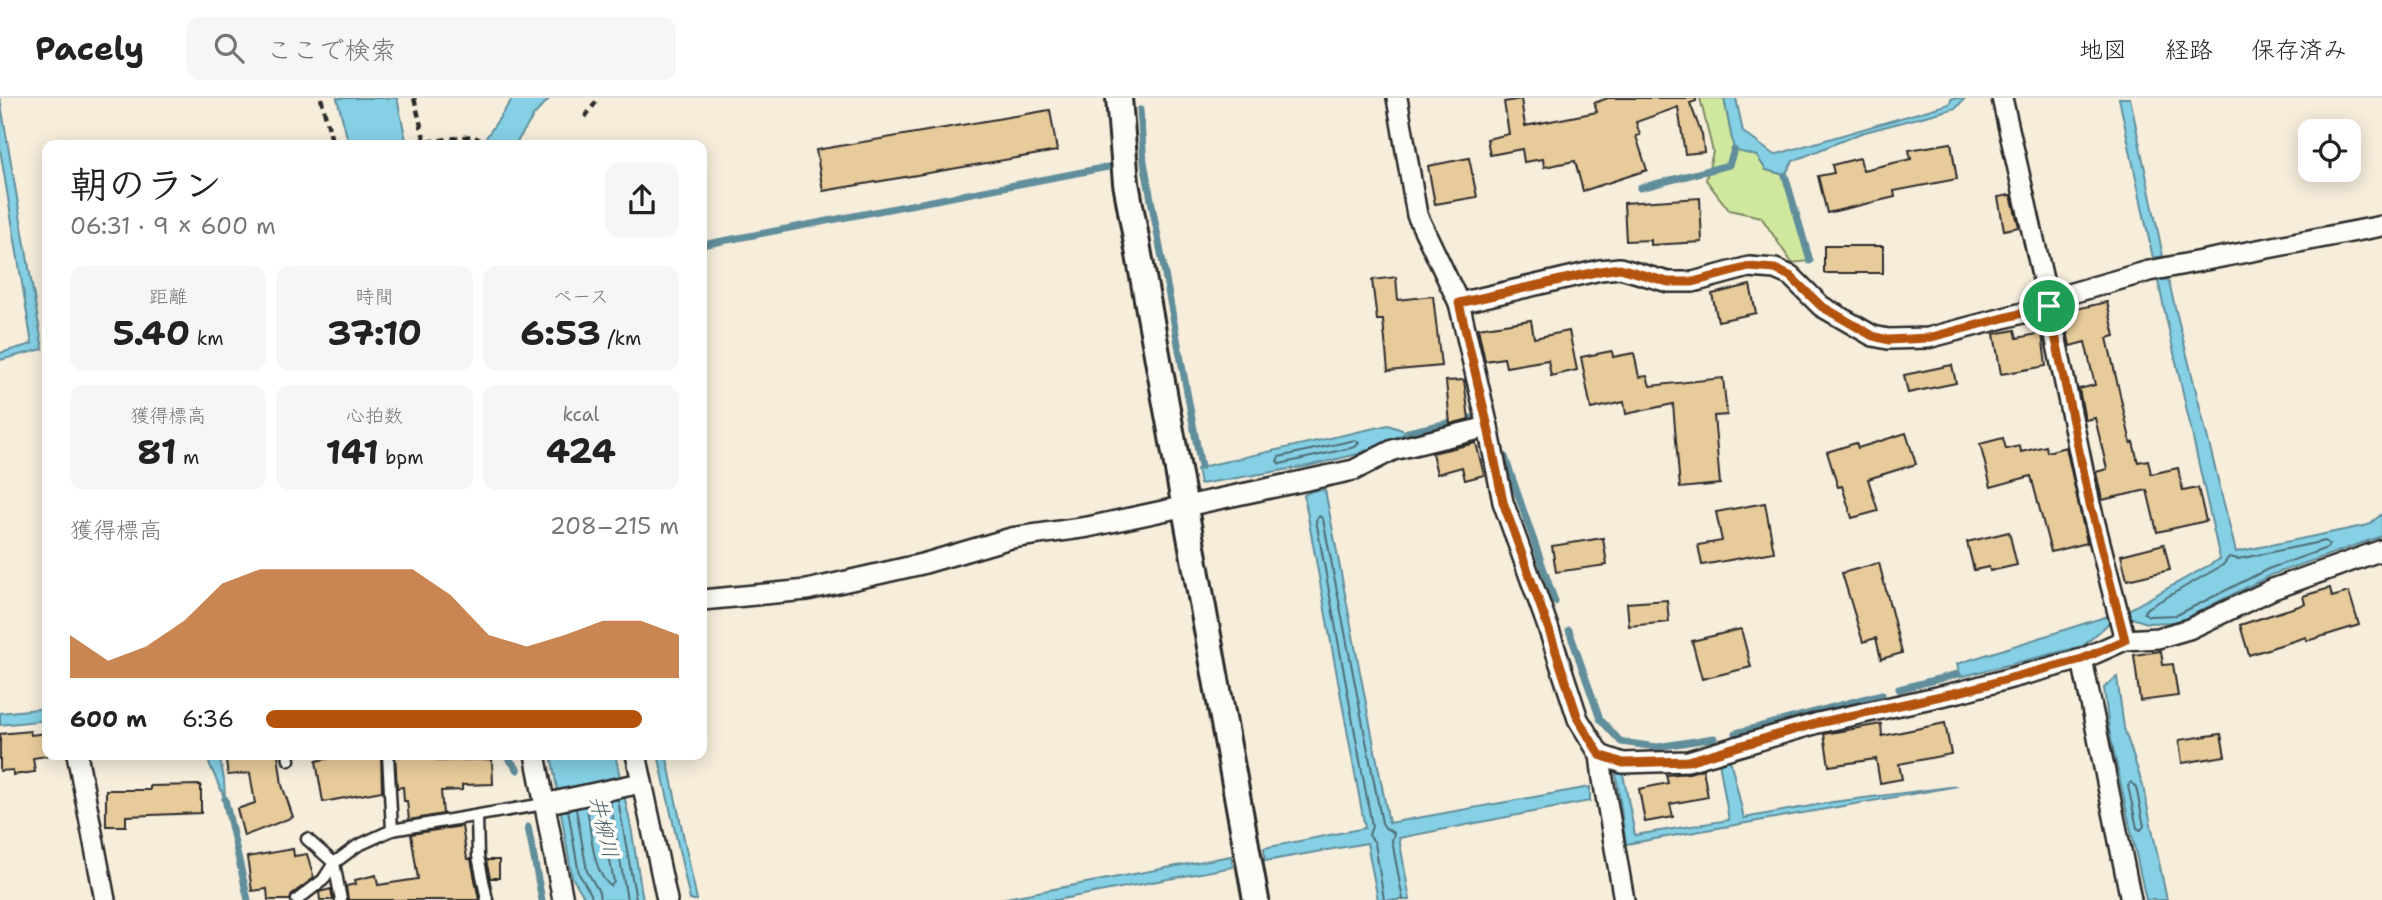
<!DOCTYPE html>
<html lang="ja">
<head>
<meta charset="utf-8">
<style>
  body { margin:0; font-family:"Shantell Sans","Klee One",sans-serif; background:#f6f6f6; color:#222; height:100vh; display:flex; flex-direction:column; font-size:26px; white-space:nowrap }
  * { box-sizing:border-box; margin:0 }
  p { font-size:23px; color:#767676 }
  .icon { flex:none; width:38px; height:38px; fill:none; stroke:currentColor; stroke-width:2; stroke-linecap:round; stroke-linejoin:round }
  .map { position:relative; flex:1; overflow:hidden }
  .panel { position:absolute; left:42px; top:42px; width:665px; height:620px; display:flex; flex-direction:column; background:#fff; border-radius:14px; box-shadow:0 4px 18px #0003 }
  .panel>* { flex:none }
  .tools { position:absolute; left:2298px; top:21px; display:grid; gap:14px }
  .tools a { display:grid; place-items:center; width:63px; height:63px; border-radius:14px; background:#fff; box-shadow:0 4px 18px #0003; font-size:35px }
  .pin { position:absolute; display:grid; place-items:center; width:60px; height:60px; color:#fff; margin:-30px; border:4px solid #fff; border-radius:50%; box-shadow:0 2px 7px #0007 }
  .round { display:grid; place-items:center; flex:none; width:74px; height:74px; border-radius:14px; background:#f6f6f6 }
  .summary { display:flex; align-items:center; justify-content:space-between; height:119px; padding:0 28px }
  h1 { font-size:38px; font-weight:700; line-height:52px }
  .metrics { display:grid; grid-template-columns:repeat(3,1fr); gap:10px; height:119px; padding:7px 28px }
  .metrics div { display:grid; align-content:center; border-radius:14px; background:#f6f6f6; text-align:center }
  .metrics b { font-size:35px; font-weight:700 }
  .metrics small { font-size:19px; font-weight:400 }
  .metrics p { font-size:19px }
  .chart { height:196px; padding:14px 28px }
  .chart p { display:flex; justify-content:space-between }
  .chart svg { width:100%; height:126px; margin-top:7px; fill:#b45309; opacity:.7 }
  ul { padding:0 28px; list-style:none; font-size:23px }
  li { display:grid; grid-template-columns:112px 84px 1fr; align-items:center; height:52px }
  li i { height:18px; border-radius:9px; background:#b45309 }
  header { display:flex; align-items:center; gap:42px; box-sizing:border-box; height:98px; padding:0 35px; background:#fff; border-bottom:2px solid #e0e0e0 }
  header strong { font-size:33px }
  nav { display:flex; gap:38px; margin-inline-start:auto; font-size:24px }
  .search { width:490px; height:63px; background:#f6f6f6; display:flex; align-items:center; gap:18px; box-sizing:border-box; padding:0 24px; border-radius:14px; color:#767676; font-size:26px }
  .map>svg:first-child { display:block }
  .green { fill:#d0e89e; stroke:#7e8a64; stroke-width:2 }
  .water { fill:#85d0e5; stroke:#618e9b; stroke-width:2 }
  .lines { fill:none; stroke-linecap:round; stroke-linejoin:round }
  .shore { stroke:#4f6d75; stroke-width:2 }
  .stream { stroke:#618e9b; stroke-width:7 }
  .building { fill:#e7cb9b; stroke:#2b2b2b; stroke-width:2 }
  .service-casing { stroke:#2b2b2b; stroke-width:15 }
  .minor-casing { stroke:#2b2b2b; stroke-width:24 }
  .tertiary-casing { stroke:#2b2b2b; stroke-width:30 }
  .path { stroke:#2b2b2b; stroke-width:4.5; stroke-dasharray:7 5; stroke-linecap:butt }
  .service { stroke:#fdfcf7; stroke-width:10 }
  .minor { stroke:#fdfcf7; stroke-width:19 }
  .tertiary { stroke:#fdfcf7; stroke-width:24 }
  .route-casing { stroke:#fff; stroke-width:14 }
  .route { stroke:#b45309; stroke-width:9 }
  .labels { text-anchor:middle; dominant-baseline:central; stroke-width:7; stroke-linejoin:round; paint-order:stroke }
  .water-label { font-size:21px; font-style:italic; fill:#465d63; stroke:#fdfcf7 }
</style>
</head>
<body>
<header>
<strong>Pacely</strong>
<div class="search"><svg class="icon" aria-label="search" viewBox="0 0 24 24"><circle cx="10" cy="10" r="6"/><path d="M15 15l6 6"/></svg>ここで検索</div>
<nav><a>地図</a><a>経路</a><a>保存済み</a></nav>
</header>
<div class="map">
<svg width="2382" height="802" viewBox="0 0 2382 802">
  <rect width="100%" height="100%" fill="#f6eddb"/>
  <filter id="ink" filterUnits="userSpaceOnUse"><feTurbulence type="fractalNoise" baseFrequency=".0143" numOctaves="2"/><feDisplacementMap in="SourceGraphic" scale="14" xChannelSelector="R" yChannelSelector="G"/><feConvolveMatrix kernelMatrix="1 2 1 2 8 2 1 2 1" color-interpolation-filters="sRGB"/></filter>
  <g filter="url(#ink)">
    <path class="green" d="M1700,0H1724L1734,51L1757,58L1766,72L1785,77L1810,163L1792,165L1761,119L1729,112L1706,82L1713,54Z"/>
    <g class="water">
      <path d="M337,0H397L407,47H349Z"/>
      <path d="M513,0H550L534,17L515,47H481Z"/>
      <path d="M1724,0H1736L1743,34L1774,57L1949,6L1952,0H1965L1956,10L1861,35L1793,63L1785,77L1766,72L1757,58L1734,52Z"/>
      <path d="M2119,0H2130L2163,158L2153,160Z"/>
      <path d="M0,1L43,251L0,262V255L32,246L0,51Z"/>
      <path d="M2168,181L2236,454L2368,427L2382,416V438L2271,477L2178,524L2147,525L2132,520L2108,526L2083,548L1960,579L1957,566L2130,511L2220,461L2158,183Z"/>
      <path d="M1388,327L1408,334L1358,356L1308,368L1200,386L1197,371L1201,369Z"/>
      <path d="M1325,392L1389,725L1590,689V703L1399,740L1410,802H1378L1367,745L1265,763L1264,750L1365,730L1304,397L1312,393Z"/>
      <path d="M2117,579L2124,630L2143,688L2167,802H2146L2109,632L2104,590Z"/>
      <path d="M47,610V622L0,627V615Z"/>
      <path d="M205,656H219L224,681L225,701Z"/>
      <path d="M551,656H615L631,729L643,802H586L572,779Z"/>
      <path d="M658,656H666L697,802H690Z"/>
      <path d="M1730,661L1744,720L1833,704L1958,688L1626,746L1616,676H1623L1635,737L1729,722L1719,663Z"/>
      <path d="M1231,758L1233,769L1056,802H995Z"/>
    </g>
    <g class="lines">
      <g class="shore">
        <path d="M1355,342L1359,345L1355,349L1280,366L1277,363L1279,359Z"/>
        <path d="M2325,443L2329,446L2327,450L2268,471L2177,517L2149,518L2144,515L2146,511L2223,467L2229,459L2238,461Z"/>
        <path d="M2131,684L2136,689L2144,728L2141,732L2137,730L2128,688Z"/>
        <path d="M618,702L636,802"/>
        <path d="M610,703L627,802"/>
        <path d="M587,708C590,730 593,777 611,788L614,784L599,706"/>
        <path d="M576,711L587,773L599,794L600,802"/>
        <path d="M568,712L579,776L591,796L592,802"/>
        <path d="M1384,802L1375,745L1369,737L1372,728L1316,422L1319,418L1323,421L1382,725L1385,730L1394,735L1392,743L1403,802"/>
      </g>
      <g class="stream">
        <path d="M1140,12L1144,64L1201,369"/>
        <path d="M1785,77L1810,163"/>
        <path d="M1640,90L1729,67L1734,52"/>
        <path d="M702,147L1108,69"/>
        <path d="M1408,334L1471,320"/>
        <path d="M1505,359L1555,504"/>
        <path d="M1569,532L1600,621L1621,644L1657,649L1714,640"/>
        <path d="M1899,591L1958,576"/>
        <path d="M1736,635L1882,596"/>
        <path d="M505,656L518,672"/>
        <path d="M225,701L248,802"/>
        <path d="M528,729L542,802"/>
      </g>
    </g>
    <g class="building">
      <path d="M1608,0H1696V3L1690,5L1702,37L1704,54L1685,56L1678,9L1636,24L1640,37L1636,38L1647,72L1583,93L1575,63L1544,69L1543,61L1524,64L1522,51L1490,57L1487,41L1509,36L1504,4L1521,1L1525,28L1597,14L1594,5Z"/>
      <path d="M1050,12L1057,53L823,93L816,52Z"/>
      <path d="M1951,45L1957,81L1894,93L1895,99L1827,115L1818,78L1834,75L1832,67L1860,60L1863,72L1911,61L1909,52Z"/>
      <path d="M1469,60L1477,99L1435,106L1428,68Z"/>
      <path d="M2011,97L2019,129L2004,132L1998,99Z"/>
      <path d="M1700,100L1702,144L1651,147V142L1626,143L1624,105Z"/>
      <rect x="1824" y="148" width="59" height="27"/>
      <path d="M1396,179L1398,202L1433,198L1441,268L1388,273L1383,222H1377L1372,182Z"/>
      <path d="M1750,187L1756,215L1718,223L1712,196Z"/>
      <path d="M2107,204L2115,238L2107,240L2131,345L2133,344L2138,364L2148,362L2151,376L2178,370L2183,393L2198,390L2206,423L2157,434L2147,392L2102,402L2096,374L2107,371L2095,320L2085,322L2079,291L2095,287L2085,244L2070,248L2063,214Z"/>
      <path d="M1531,222L1534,240L1569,233L1577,272L1551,278L1548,262L1506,269L1504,260L1485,263L1478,230Z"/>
      <path d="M2015,232L2017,240L2042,235L2046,268L2001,276L1994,236Z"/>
      <path d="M1612,253L1613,259L1634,255L1639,279L1647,278L1650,288L1723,280L1727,317L1714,318L1720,386L1680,390L1673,306L1626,316L1624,304L1591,311L1581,259Z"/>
      <path d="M1952,267L1956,285L1908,295L1904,277Z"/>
      <path d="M1464,282L1469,321L1450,326L1446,283Z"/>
      <path d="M1906,335L1916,366L1868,381L1878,413L1852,420L1842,388L1838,389L1827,354L1856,345L1858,350Z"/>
      <path d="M2003,340L2006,351L2020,348L2021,354L2046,348L2047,354L2066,349L2087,445L2051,454L2031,378L1991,389L1980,346Z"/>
      <path d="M1476,345L1484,377L1465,382L1462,369L1437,376L1432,355Z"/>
      <path d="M1765,405L1774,454L1702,467L1698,447L1722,443L1716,414Z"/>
      <path d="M2009,434L2017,467L1990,473L1989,469L1974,472L1967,444Z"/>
      <path d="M1603,440L1607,467L1556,474L1552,448Z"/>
      <path d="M2164,446L2170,472L2127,482L2121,457Z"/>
      <path d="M1879,465L1902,555L1881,561L1876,540L1863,544L1842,475Z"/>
      <path d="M2330,490L2332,499L2349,494L2359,527L2307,543L2306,539L2249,557L2240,527L2305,506L2303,498Z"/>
      <path d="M1667,502L1669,524L1629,528L1627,505Z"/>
      <path d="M1741,531L1751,569L1702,581L1692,543Z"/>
      <path d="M2161,553L2163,567L2173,566L2178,598L2140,603L2134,557Z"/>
      <path d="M1945,625L1951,656L1899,666L1902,681L1880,685L1876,661L1829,668L1824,636L1881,626L1882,638Z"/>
      <path d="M30,633L31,637L47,635V658L33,660L35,674L13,677V672L0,673V636Z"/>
      <path d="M2221,636L2225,658L2182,665L2179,642Z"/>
      <path d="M225,656H278L282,687L293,719L244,738L237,711L255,705L250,675L228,677Z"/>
      <path d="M349,656H381L382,693L323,704L316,663Z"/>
      <path d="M395,656H437V663L492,661L493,686L462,687V692L441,693L443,716L409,722L407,703H404L403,689L397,690Z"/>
      <path d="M1703,671L1708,699L1670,706L1673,719L1645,724L1639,691L1668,685L1666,677L1689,675Z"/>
      <path d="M201,687V715L126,718V728H106V692H150V688Z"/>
      <path d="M462,728L467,761H471L479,802H348L346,788L356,786L355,782L376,777L378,787L418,781L411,736Z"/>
      <path d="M293,751L294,758L307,756L314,780L292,796L290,802H268L267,791L252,793L247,759Z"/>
      <path d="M486,762H499V780H490Z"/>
      <path d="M331,791L333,802H320L319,794Z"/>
    </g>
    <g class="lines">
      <defs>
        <g id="service">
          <path d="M288,656L289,662"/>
          <path d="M388,656L392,732"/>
          <path d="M477,718L478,758L487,802"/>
          <path d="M307,741L334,765L341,802"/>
          <path d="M297,802L323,782L334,765L357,748L392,732L544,706"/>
        </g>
        <g id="minor">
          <path d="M1397,0L1417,117L1459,205L1488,329L1503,404L1548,529L1578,621L1600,657L1603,681L1624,802"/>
          <path d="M2002,0L2049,208L2090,406L2125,542L2082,561L2131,802"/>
          <path d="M1459,205L1600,172L1620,170L1668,184H1693L1749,169L1775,171L1791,178L1821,208L1873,238L1888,241L1928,240L2049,208L2065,197L2149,173L2382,128"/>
          <path d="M702,502L807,492L922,466L1011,440L1088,429L1354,372L1393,352L1488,329"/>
          <path d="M2125,542L2158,540L2189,531L2273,491L2382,452"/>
          <path d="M77,656L105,802"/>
          <path d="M535,656L563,802"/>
          <path d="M636,656L667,802"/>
          <path d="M1600,657L1623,665L1688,663L1818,625L1959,594L2082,561"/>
          <path d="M544,706L641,685"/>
        </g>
        <path id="tertiary" d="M1119,0L1126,85L1256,802"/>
      </defs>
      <use href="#service" class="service-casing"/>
      <use href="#minor" class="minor-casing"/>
      <use href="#tertiary" class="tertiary-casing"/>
      <g class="path">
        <path d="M321,0L333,47"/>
        <path d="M414,0L425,44L473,38L488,47"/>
        <path d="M585,19L599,0"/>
      </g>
      <use href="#service" class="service"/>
      <use href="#minor" class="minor"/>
      <use href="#tertiary" class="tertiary"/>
    </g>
  </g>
  <g class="lines" filter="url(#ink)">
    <defs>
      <path id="route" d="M1749,169L1775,171L1790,178L1821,208L1873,238L1888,242L1928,240L2049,208L2090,406L2125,542L2082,561L1959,594L1818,625L1688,663L1623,665L1600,657L1578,621L1548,529L1503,404L1488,329L1459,205L1600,173L1620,170L1668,184H1693Z"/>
    </defs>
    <use href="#route" class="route-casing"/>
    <use href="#route" class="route"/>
  </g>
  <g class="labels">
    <g class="water-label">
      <text transform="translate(604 729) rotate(77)">井柳川</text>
    </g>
  </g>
</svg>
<div class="tools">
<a><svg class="icon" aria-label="locate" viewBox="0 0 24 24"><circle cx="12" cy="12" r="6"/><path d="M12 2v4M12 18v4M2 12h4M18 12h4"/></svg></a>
</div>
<div class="pin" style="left:2049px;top:208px;background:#1e9e55"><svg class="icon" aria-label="arrive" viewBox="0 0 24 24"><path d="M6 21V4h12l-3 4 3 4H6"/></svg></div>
<section class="panel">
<div class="summary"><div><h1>朝のラン</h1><p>06:31 · 9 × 600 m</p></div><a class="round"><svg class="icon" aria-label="share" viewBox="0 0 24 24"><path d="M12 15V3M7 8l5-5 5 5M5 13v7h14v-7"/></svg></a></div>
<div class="metrics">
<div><p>距離</p><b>5.40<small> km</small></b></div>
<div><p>時間</p><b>37:10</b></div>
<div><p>ペース</p><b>6:53<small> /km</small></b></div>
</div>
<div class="metrics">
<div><p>獲得標高</p><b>81<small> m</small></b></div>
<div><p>心拍数</p><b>141<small> bpm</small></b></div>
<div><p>kcal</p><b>424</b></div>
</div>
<div class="chart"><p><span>獲得標高</span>208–215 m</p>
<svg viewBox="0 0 160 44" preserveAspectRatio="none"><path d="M0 44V29L10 38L20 33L30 24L40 11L50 6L60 6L70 6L80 6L90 6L100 15L110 29L120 33L130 29L140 24L150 24L160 29V44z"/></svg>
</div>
<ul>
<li><b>600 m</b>6:36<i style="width:91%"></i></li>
</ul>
</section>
</div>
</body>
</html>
